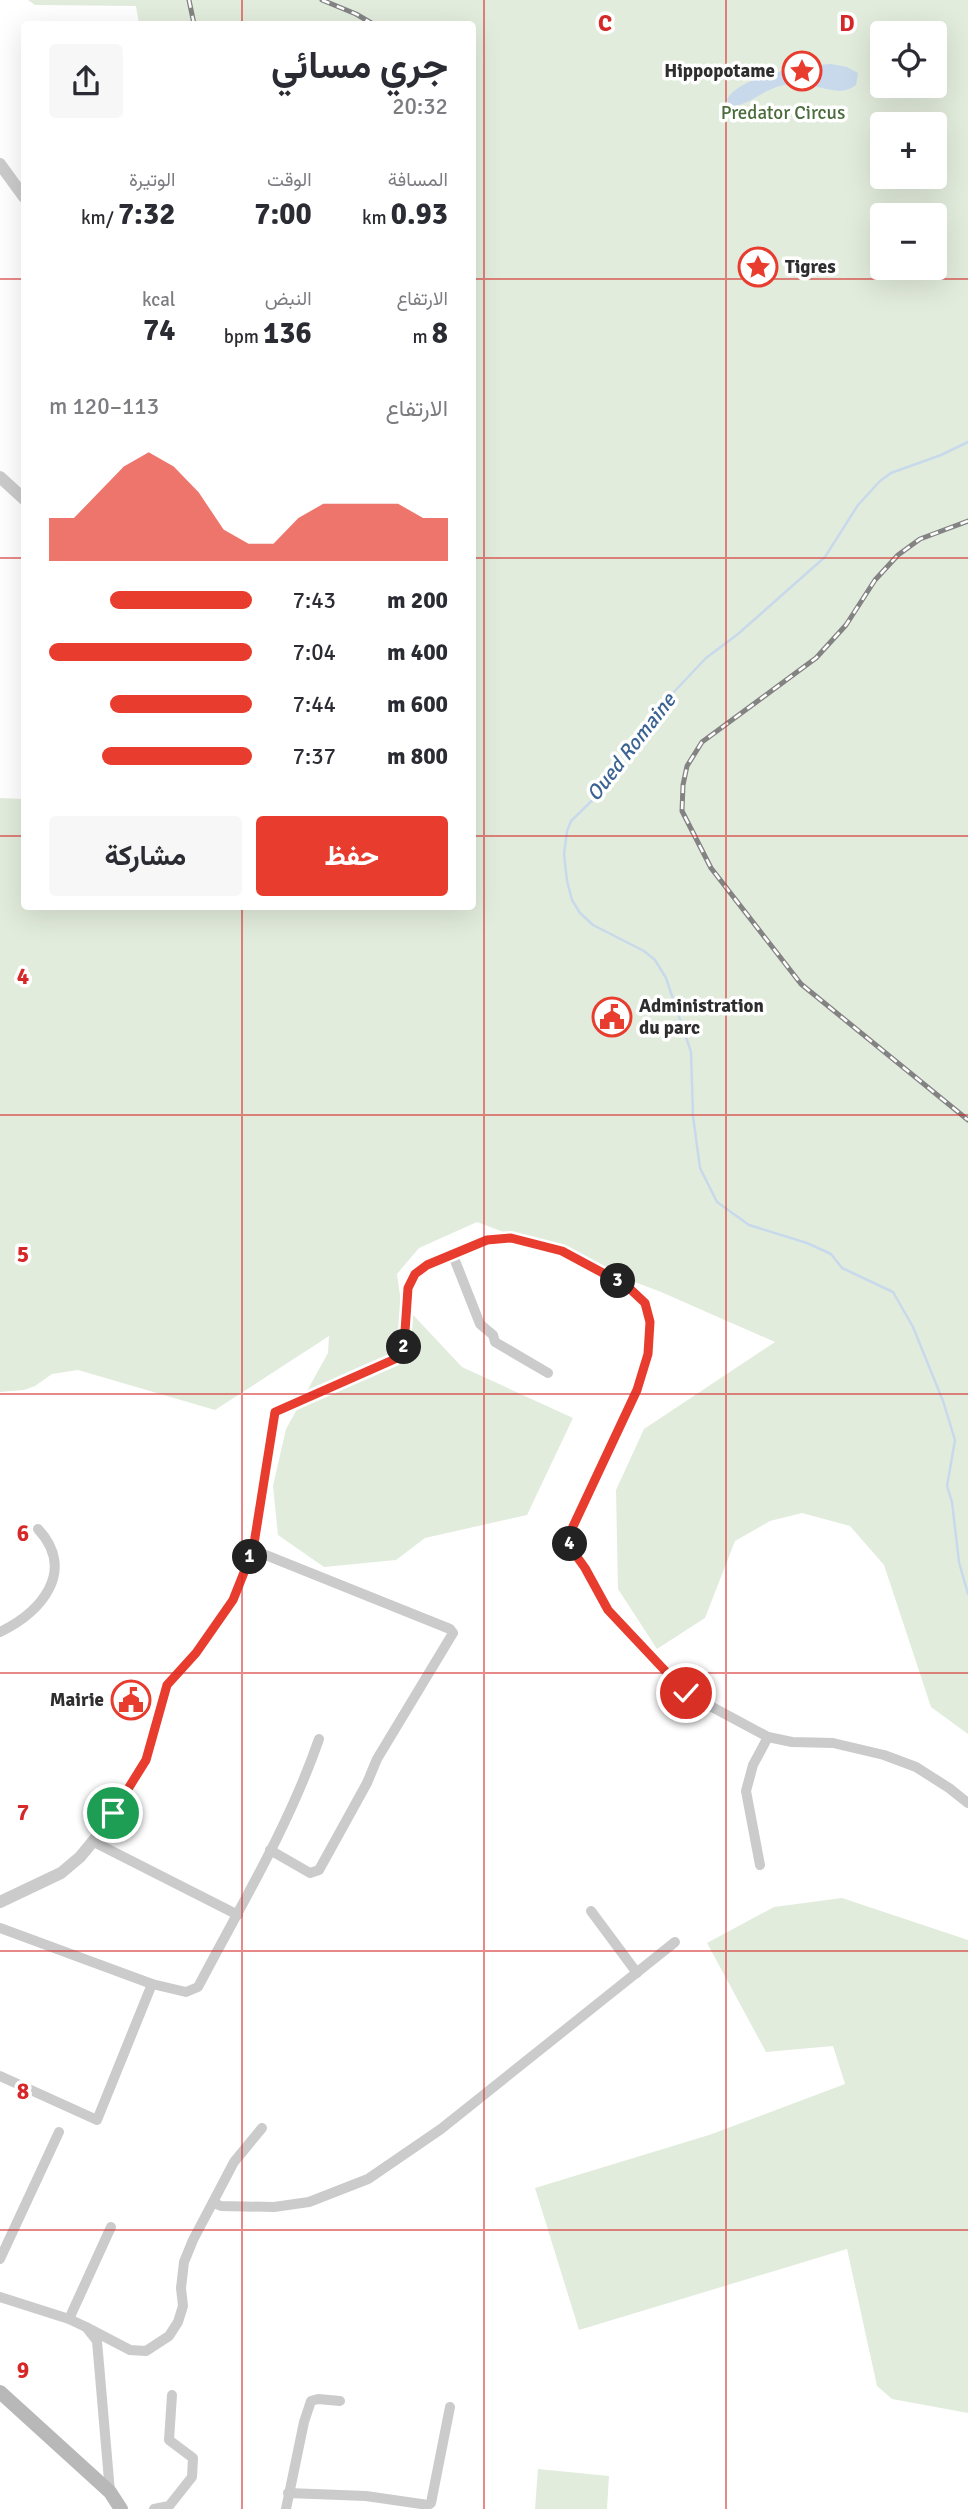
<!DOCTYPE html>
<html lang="ar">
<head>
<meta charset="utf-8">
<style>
  body { margin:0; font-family:Signika,Vazirmatn,sans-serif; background:#f7f7f7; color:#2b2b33; direction:rtl; height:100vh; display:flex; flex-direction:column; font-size:26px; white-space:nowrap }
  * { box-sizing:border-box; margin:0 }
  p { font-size:23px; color:#7c7c81 }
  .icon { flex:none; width:38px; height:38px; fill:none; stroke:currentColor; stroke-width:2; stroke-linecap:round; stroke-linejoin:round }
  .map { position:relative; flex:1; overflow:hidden; direction:ltr }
  .drawer { position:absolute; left:21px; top:21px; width:455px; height:889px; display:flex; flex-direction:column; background:#fff; border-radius:7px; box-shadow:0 7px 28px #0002; direction:rtl }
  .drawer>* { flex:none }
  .buttons { position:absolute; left:870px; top:21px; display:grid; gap:14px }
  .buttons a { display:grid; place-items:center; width:77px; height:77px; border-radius:7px; background:#fff; box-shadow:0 7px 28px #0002; font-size:35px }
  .pin { position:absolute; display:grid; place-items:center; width:60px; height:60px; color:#fff; margin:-30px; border:4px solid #fff; border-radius:50%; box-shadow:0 2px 7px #0007 }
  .km { position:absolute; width:35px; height:35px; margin:-18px; border-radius:50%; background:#222; color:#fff; font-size:19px; line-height:35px; text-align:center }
  .round { display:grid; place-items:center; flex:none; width:74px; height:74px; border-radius:7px; background:#f7f7f7 }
  .head { display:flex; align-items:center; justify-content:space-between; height:119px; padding:0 28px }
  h1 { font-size:38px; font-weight:700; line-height:52px }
  .metrics { display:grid; grid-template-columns:repeat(3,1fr); gap:10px; height:119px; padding:7px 28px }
  .metrics div { display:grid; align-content:center }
  .metrics b { font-size:30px; font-weight:700 }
  .metrics small { font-size:19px; font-weight:400 }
  .metrics p { font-size:19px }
  .chart { height:196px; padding:14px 28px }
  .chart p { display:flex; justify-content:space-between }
  .chart svg { width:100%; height:126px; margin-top:7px; fill:#e83c2e; opacity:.7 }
  .cta { display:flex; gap:14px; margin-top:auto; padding:14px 28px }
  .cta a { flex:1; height:80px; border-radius:7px; background:#e83c2e; color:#fff; font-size:28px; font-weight:700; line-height:80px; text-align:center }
  .cta a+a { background:#f7f7f7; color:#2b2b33 }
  ul { padding:0 28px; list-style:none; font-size:23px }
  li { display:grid; grid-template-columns:112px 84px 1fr; align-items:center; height:52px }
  li i { height:18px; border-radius:9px; background:#e83c2e }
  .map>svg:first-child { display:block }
  .green { fill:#e2ecdc; fill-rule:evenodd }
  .water { fill:#c8d9ec }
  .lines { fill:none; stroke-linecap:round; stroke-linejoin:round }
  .stream { stroke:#c8d9ec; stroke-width:2.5 }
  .minor { stroke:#cbcbcb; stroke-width:10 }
  .tertiary { stroke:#cbcbcb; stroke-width:12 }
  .secondary { stroke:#b8b8b8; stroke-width:14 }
  .rail-casing { stroke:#838383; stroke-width:5 }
  .rail { stroke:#fff; stroke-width:2.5; stroke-dasharray:8; stroke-linecap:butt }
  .route-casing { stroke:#fff; stroke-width:14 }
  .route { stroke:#e83c2e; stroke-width:9 }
  .grid { fill:none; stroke:#d62828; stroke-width:2; stroke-opacity:0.55 }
  .labels { text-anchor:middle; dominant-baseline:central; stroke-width:7; stroke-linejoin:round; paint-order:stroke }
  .poi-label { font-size:19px; font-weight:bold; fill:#2e2e2e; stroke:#fff; text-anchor:end }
  .park-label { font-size:19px; fill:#4a6b3b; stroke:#fff }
  .water-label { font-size:21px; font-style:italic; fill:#3b6392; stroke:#fff }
  .grid-label { font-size:23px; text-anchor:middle; font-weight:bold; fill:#d62828; stroke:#fff; stroke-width:7; stroke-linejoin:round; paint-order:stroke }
</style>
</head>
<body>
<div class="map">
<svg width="968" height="2509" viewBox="0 0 968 2509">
  <rect width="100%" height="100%" fill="#fff"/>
  <g class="green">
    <path d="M28,0H968V1734L931,1707L884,1565L850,1526L802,1513L770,1521L735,1541L705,1618L657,1649L618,1589L616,1490L644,1429L775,1342L661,1292L477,1222L419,1248L397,1274L401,1302L462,1367L573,1418L527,1515L425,1538L396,1560L324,1567L278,1535L273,1486L286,1429L328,1353L329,1336L215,1410L78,1370L52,1374L35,1386L24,1390L0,1392V798L24,799V906H472V24H139L136,6L35,5ZM882,33H934V86H882ZM882,124H934V177H882ZM882,215H934V268H882Z"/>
    <path d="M842,1898L968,1940V2413L892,2399L877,2386L847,2249L579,2330L535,2188L709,2135L845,2084L833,2046L766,2052L707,1943L774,1907Z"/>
    <path d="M538,2469L609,2476L607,2509H535Z"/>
  </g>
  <path class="water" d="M831,64L847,67L858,73L856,85C840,97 826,87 808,85C801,83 793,85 785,85C765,87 745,110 729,105L727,99C742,74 804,66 831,64Z"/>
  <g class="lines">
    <path class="stream" d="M968,442L941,455L891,473L880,481L858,505L825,557L738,634L706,658L671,695L640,743L609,784L571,821L567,831L564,854L567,881L572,900L580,913L593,925L644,951L655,960L666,978L691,1052L693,1116L700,1168L717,1202L749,1225L807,1243L831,1254L842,1268L893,1292L913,1327L943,1401L955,1440L947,1486L952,1502L959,1562L968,1594"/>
    <g class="minor">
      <path d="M452,1253L480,1324L493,1335L495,1342L548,1373"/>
      <path d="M275,1412L395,1359L401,1354L404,1346L408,1288L415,1274L427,1265L487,1240L511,1238L562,1251L627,1286L644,1303L650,1322L648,1354L637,1390L569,1535L570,1547L585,1568L608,1610L686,1693L768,1737L792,1742L833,1743L884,1755L916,1767L949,1788L968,1803"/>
      <path d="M253,1550L450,1629L453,1633L377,1759L367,1783L319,1870L310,1873L270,1850"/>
      <path d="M0,1632C41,1612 77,1571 38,1529"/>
      <path d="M94,1842L238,1915"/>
      <path d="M760,1865L746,1791L753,1765L768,1737"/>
      <path d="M591,1911L637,1973"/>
      <path d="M0,1928L152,1984L97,2120L0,2076"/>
      <path d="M152,1984L186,1992L198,1987C241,1905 289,1826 319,1739"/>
      <path d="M214,2203L221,2206L274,2207L309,2202L368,2179L441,2129L675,1942"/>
      <path d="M0,2259L59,2132"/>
      <path d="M0,2297L69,2319L86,2327L97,2341L110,2492"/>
      <path d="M69,2319L111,2227"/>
      <path d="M86,2327L130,2350L146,2351L169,2336L178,2322L183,2306L181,2288L184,2262L193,2240L234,2162L262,2128"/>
      <path d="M288,2493L366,2496L428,2505L431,2503L450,2407"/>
      <path d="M154,2509L169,2506L192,2477L193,2458L169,2440L172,2395"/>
      <path d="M286,2509L304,2422L311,2401L318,2399L340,2401"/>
    </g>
    <g class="tertiary">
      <path d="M0,164L24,197"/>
      <path d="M0,477L24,499"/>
      <path d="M0,1902L61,1873L80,1857L104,1828L146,1760L167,1685L196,1653L233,1600L253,1550L275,1412"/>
    </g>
    <path class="secondary" d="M0,2392L110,2492L121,2509"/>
    <defs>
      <g id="rail">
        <path d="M189,0L194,24"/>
        <path d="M322,0L356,14L373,24"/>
        <path d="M968,521L920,539L898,555L875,580L846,625L816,658L702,742L687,766L683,785L682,811L711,868L801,984L968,1120"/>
      </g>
    </defs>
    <use href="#rail" class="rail-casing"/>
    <use href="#rail" class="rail"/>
  </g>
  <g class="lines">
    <defs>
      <path id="route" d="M113,1813L146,1760L167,1685L196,1653L233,1600L253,1550L275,1412L395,1359L401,1354L404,1346L408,1288L415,1274L427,1265L487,1240L511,1238L562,1251L627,1286L645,1303L650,1322L648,1354L637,1390L569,1535L570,1547L585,1568L608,1610L686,1693"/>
    </defs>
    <use href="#route" class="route-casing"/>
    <use href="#route" class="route"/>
  </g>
  <path class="grid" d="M242,0V24M484,0V2509M726,0V2509M0,279H24M472,279H968M0,558H24M472,558H968M0,836H24M472,836H968M242,906V2509M0,1115H968M0,1394H968M0,1673H968M0,1951H968M0,2230H968"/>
  <defs>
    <symbol id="sight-ring" viewBox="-11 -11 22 22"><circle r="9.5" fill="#fff" stroke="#e83c2e" stroke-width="1.5"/><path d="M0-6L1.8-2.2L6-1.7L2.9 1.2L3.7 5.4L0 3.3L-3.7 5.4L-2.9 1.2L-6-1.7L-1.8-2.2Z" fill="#e83c2e"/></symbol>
    <symbol id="civic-ring" viewBox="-11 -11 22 22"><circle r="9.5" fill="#fff" stroke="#e83c2e" stroke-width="1.5"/><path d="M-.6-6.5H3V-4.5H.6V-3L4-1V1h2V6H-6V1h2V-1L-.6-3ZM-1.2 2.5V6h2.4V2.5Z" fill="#e83c2e"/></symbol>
  </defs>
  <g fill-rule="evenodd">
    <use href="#sight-ring" x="780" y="49" width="44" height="44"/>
    <use href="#sight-ring" x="736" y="245" width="44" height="44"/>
    <use href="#civic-ring" x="590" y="995" width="44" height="44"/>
    <use href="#civic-ring" x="109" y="1678" width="44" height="44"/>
  </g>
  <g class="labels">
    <g class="poi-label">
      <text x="775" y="71">Hippopotame</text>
      <text x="785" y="267" text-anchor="start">Tigres</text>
      <text x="639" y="1006" text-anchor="start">Administration<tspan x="639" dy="22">du parc</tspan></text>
      <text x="104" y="1700">Mairie</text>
    </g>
    <g class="park-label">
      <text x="783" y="113">Predator Circus</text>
    </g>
    <g class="water-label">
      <text transform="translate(631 747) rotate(-52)">Oued Romaine</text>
    </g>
  </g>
  <g class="grid-label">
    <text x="605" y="31">C</text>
    <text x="847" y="31">D</text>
    <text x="23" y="984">4</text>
    <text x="23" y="1262">5</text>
    <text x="23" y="1541">6</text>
    <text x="23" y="1820">7</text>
    <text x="23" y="2099">8</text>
    <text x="23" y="2378">9</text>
  </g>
</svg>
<div class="buttons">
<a><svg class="icon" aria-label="locate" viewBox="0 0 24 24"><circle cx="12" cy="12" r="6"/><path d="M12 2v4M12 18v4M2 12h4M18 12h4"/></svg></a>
<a>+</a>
<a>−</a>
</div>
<div class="pin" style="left:113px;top:1813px;background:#1e9e55"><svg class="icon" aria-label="arrive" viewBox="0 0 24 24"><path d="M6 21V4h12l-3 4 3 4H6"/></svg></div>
<div class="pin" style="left:686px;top:1693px;background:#d93025"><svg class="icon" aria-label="check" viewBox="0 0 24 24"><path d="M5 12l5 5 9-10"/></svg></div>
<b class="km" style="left:250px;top:1557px">1</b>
<b class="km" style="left:404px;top:1347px">2</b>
<b class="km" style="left:618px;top:1281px">3</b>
<b class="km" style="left:570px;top:1544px">4</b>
<section class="drawer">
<div class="head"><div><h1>جري مسائي</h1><p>20:32</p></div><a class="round"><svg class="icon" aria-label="share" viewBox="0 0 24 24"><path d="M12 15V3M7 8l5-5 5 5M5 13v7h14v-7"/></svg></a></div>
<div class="metrics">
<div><p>المسافة</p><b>0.93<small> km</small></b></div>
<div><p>الوقت</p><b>7:00</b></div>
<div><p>الوتيرة</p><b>7:32<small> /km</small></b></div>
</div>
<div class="metrics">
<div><p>الارتفاع</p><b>8<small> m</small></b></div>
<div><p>النبض</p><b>136<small> bpm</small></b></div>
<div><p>kcal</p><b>74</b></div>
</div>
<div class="chart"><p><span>الارتفاع</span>113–120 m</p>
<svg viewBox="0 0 160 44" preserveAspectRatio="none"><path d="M0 44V29L10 29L20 20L30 11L40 6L50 11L60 20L70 33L80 38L90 38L100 29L110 24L120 24L130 24L140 24L150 29L160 29V44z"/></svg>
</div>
<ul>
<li><b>200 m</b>7:43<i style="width:70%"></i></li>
<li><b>400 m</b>7:04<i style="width:100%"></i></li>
<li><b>600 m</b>7:44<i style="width:70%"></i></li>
<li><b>800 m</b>7:37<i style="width:74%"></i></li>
</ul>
<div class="cta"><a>حفظ</a><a>مشاركة</a></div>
</section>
</div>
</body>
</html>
